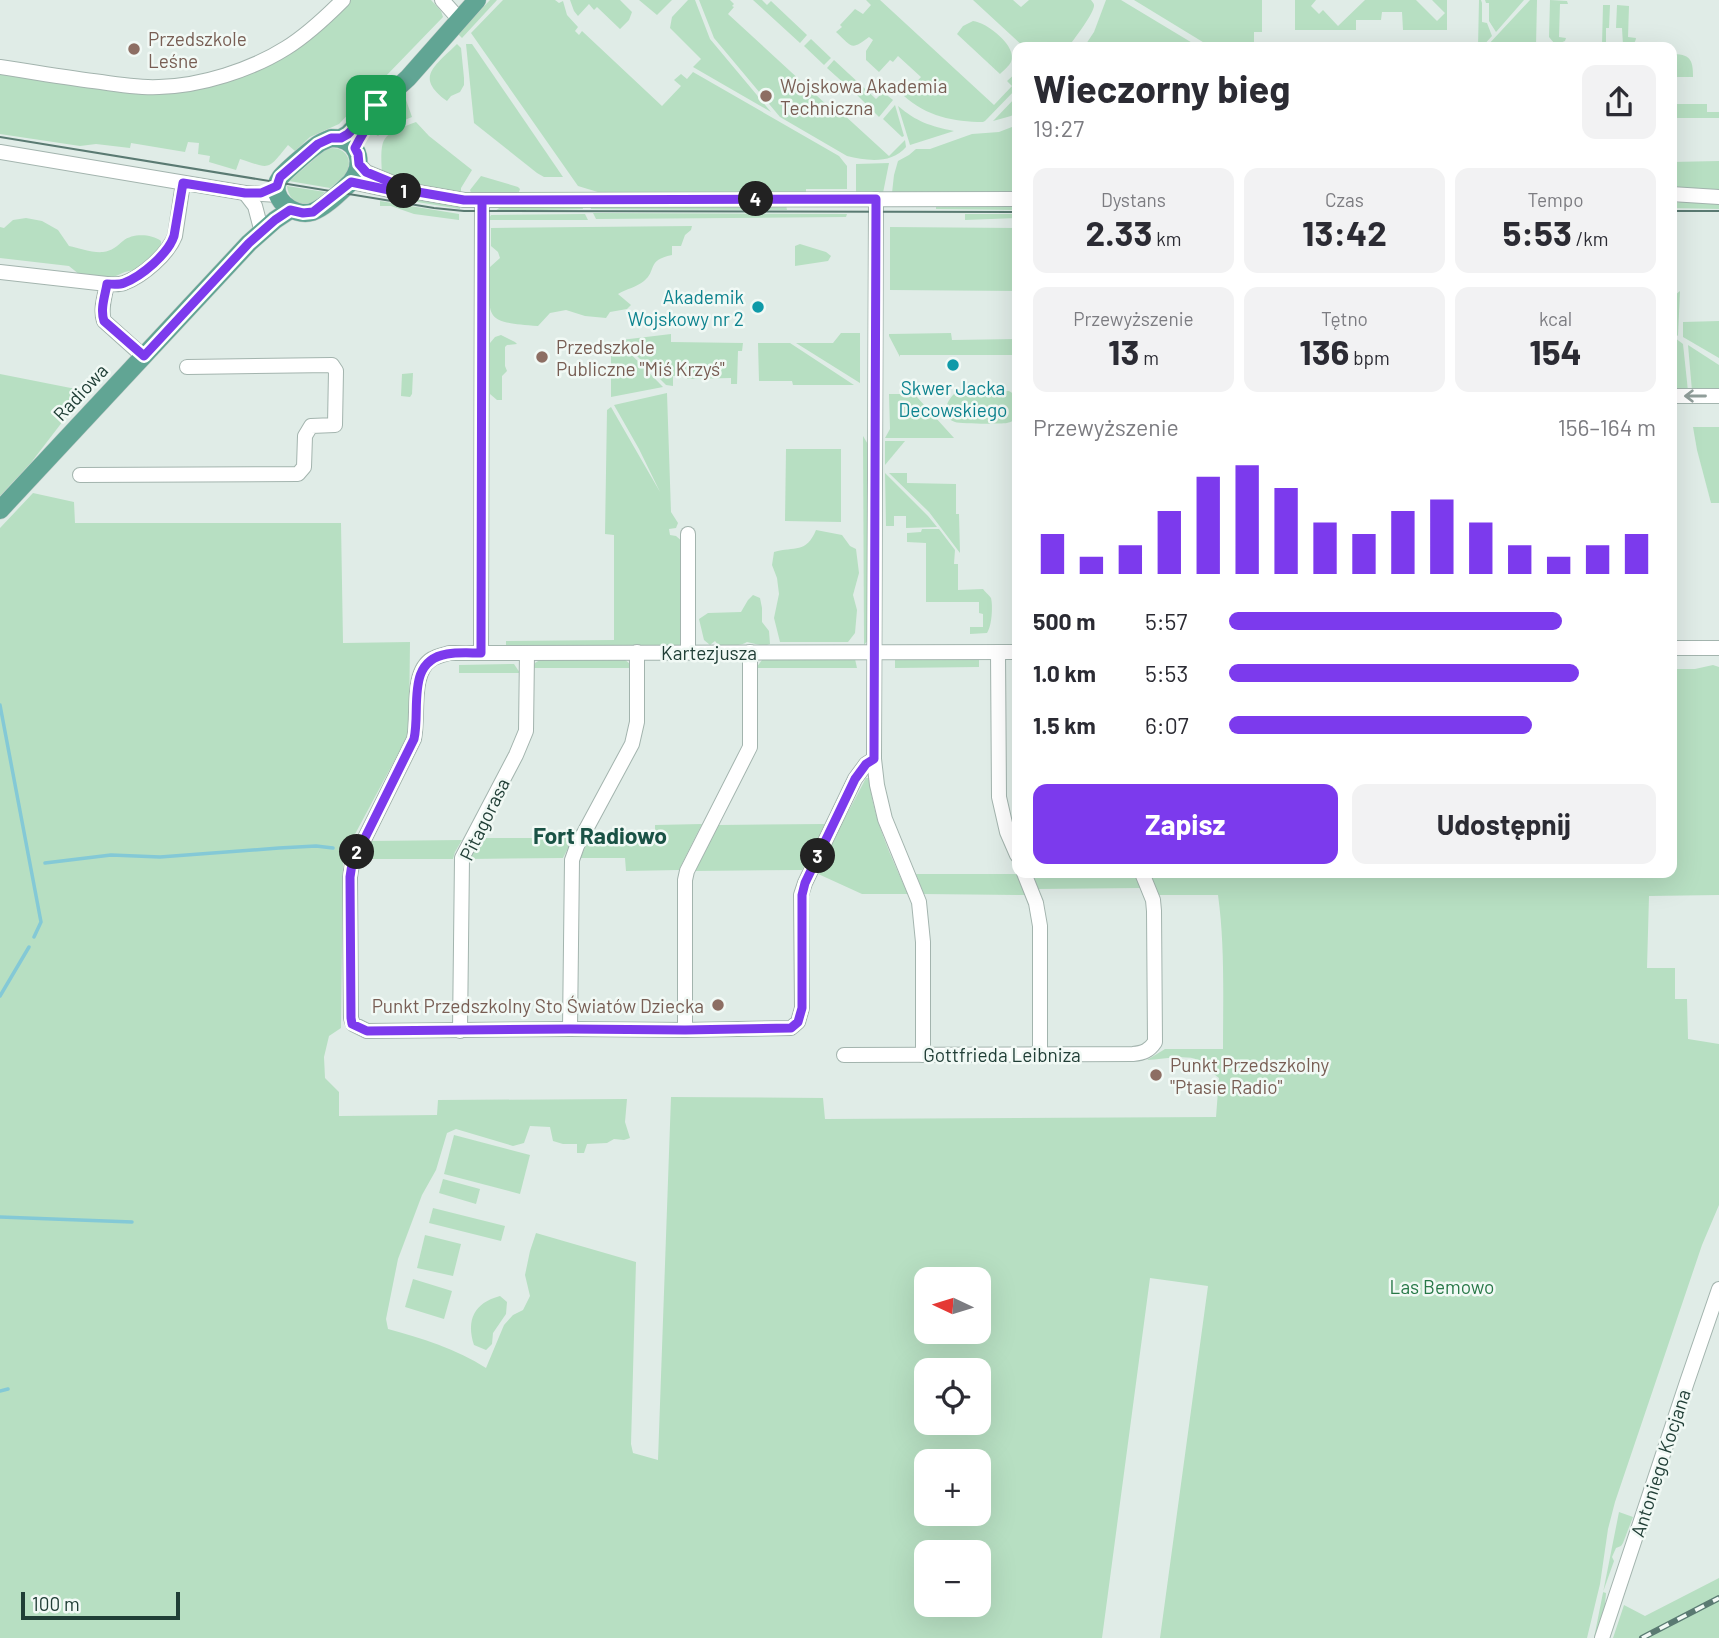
<!DOCTYPE html>
<html lang="pl">
<head>
<meta charset="utf-8">
<style>
  body { margin:0; font-family:Barlow,sans-serif; background:#f2f2f3; color:#2b2b33; height:100vh; display:flex; flex-direction:column; font-size:26px; white-space:nowrap }
  * { box-sizing:border-box; margin:0 }
  p { font-size:23px; color:#7c7c81 }
  .icon { flex:none; width:38px; height:38px; fill:none; stroke:currentColor; stroke-width:2; stroke-linecap:round; stroke-linejoin:round }
  .map { position:relative; flex:1; overflow:hidden }
  .details { position:absolute; left:1012px; top:42px; width:665px; height:836px; display:flex; flex-direction:column; background:#fff; border-radius:14px; box-shadow:0 7px 28px #0002 }
  .details>* { flex:none }
  .needle { width:46px; rotate:274deg }
  .controls { position:absolute; left:914px; top:1267px; display:grid; gap:14px }
  .controls a { display:grid; place-items:center; width:77px; height:77px; border-radius:14px; background:#fff; box-shadow:0 7px 28px #0002; font-size:35px }
  .scale { position:absolute; left:21px; bottom:18px; width:159px; box-sizing:border-box; padding-left:7px; border:4px solid #203e36; border-top:0; font-size:19px; line-height:24px; white-space:nowrap; color:#203e36; -webkit-text-stroke:5px #f1f9f5; paint-order:stroke }
  .pin { position:absolute; display:grid; place-items:center; width:60px; height:60px; color:#fff; margin:-30px; border-radius:14px; box-shadow:0 4px 10px #0006 }
  .km { position:absolute; width:35px; height:35px; margin:-18px; border-radius:50%; background:#222; color:#fff; font-size:19px; line-height:35px; text-align:center }
  .round { display:grid; place-items:center; flex:none; width:74px; height:74px; border-radius:14px; background:#f2f2f3 }
  .summary { display:flex; align-items:center; justify-content:space-between; height:119px; padding:0 21px }
  h1 { font-size:38px; font-weight:700; line-height:52px }
  .figures { display:grid; grid-template-columns:repeat(3,1fr); gap:10px; height:119px; padding:7px 21px }
  .figures div { display:grid; align-content:center; border-radius:14px; background:#f2f2f3; text-align:center }
  .figures b { font-size:35px; font-weight:700 }
  .figures small { font-size:19px; font-weight:400 }
  .figures p { font-size:19px }
  .chart { height:196px; padding:14px 21px }
  .chart p { display:flex; justify-content:space-between }
  .chart svg { width:100%; height:126px; margin-top:7px; stroke:#7c3aed; stroke-width:6 }
  .primary-button { display:flex; gap:14px; margin-top:auto; padding:14px 21px }
  .primary-button a { flex:1; height:80px; border-radius:14px; background:#7c3aed; color:#fff; font-size:28px; font-weight:700; line-height:80px; text-align:center }
  .primary-button a+a { background:#f2f2f3; color:#2b2b33 }
  ul { padding:0 21px; list-style:none; font-size:23px }
  li { display:grid; grid-template-columns:112px 84px 1fr; align-items:center; height:52px }
  li i { height:18px; border-radius:9px; background:#7c3aed }
  .map>svg:first-child { display:block }
  .green { fill:#b7dfc2; fill-rule:evenodd }
  .lines { fill:none; stroke-linecap:round; stroke-linejoin:round }
  .stream { stroke:#84c9d6; stroke-width:3.5 }
  .minor-casing { stroke:#a3b4ae; stroke-width:16 }
  .major-casing { stroke:#c1c9c7; stroke-width:19 }
  .minor { stroke:#fff; stroke-width:14 }
  .major { stroke:#61a594; stroke-width:18 }
  .tram { stroke:#5a7a72; stroke-width:2 }
  .rail-casing { stroke:#5a7a72; stroke-width:6 }
  .rail { stroke:#f1f9f5; stroke-width:3.5; stroke-dasharray:10; stroke-linecap:butt }
  .oneway { stroke:#909e9a }
  .route-casing { stroke:#fff; stroke-width:14 }
  .route { stroke:#7c3aed; stroke-width:9 }
  .education-dot { fill:#8d6e63; stroke:#f1f9f5; stroke-width:2.5 }
  .culture-dot { fill:#0f9aa8; stroke:#f1f9f5; stroke-width:2.5 }
  .labels { text-anchor:middle; dominant-baseline:central; stroke-width:5; stroke-linejoin:round; paint-order:stroke }
  .education-label { font-size:19px; fill:#785e54; stroke:#f1f9f5; text-anchor:start }
  .culture-label { font-size:19px; fill:#0d838f; stroke:#f1f9f5; text-anchor:end }
  .street-label { font-size:19px; fill:#203e36; stroke:#f1f9f5 }
  .park-label { font-size:19px; fill:#277847; stroke:#f1f9f5 }
  .quarter-label { font-size:23px; font-weight:bold; fill:#1a5245; stroke:#f1f9f5 }
</style>
</head>
<body>
<div class="map">
<svg width="1719" height="1638" viewBox="0 0 1719 1638">
  <rect width="100%" height="100%" fill="#e0ece7"/>
  <g class="green">
    <path d="M350,0H431L441,11L443,17L384,78L382,77L372,88L369,85L359,96L362,100L339,124L310,137L295,151L288,145C267,171 271,169 240,159L236,170L209,162L210,156L198,154L199,143L188,142L185,152L131,143L130,148L96,144L80,146L0,134V72L180,90L316,32Z"/>
    <path d="M490,0H497L462,38L458,34Z"/>
    <path d="M503,0H555L559,3L563,1L567,15L578,27L575,31L579,35L582,31L662,106L681,86L674,80L681,74L687,79L693,72L839,156L847,166V189H806V193H601L578,186L471,33Z"/>
    <path d="M570,0H620L632,12L629,20L620,29L597,7L594,10L589,4L578,16L574,11Z"/>
    <path d="M639,0H672L657,15Z"/>
    <path d="M688,0H695L710,39L771,112L693,67L701,59L670,28L672,17Z"/>
    <path d="M699,0H730L734,4L732,6L734,7L728,14L828,106L831,103L889,156L905,140L906,147C892,164 867,161 847,156L780,117L714,38Z"/>
    <path d="M753,0H762L767,5L771,1L807,35L800,43Z"/>
    <path d="M866,0H880L994,105L1012,86L1007,81L1017,72V88L985,121L983,122C954,122 926,116 904,96L921,77L898,56L893,62L890,60L879,72L866,60V51L873,40L869,37C851,51 852,47 836,32L842,27L840,25L855,9L863,14L871,5Z"/>
    <path d="M973,0H1013L1021,7L1029,0H1091C1092,2 1094,3 1094,5C1095,12 1073,41 1068,47H1024Z"/>
    <path d="M1106,0H1121L1199,47H1084L1094,32Z"/>
    <path d="M1134,0H1262V32H1254V47H1211Z"/>
    <path d="M1295,0H1316L1311,6L1319,14L1323,10L1338,26L1365,0H1416L1437,21L1445,13L1432,0H1447V30H1403L1402,12H1382L1381,20H1356V30H1295Z"/>
    <path d="M1479,0H1481L1482,3V22L1487,23L1492,36L1482,47H1478Z"/>
    <path d="M1485,0H1524L1496,32L1489,21V3H1486Z"/>
    <path d="M1530,0H1537L1536,47H1486Z"/>
    <path d="M1550,0L1567,1L1568,4H1560L1559,37L1566,38L1565,41L1560,43H1554L1549,37Z"/>
    <path d="M1603,5H1610L1609,28H1606V45H1602Z"/>
    <path d="M1617,5L1629,6L1628,37L1636,38C1635,46 1629,45 1623,45L1622,28H1616Z"/>
    <path d="M973,21C986,22 1018,46 1011,62C1009,66 1003,71 1000,74L957,34L963,26Z"/>
    <path d="M811,39L831,58L824,65L804,46Z"/>
    <path d="M457,44L461,48L464,78V85L460,92L451,96L447,101C414,77 435,66 457,44Z"/>
    <path d="M466,44H472L563,177H544L537,173L474,123Z"/>
    <path d="M1671,54C1690,54 1693,59 1693,77H1671Z"/>
    <path d="M834,60L876,99L883,92L893,100L879,117L856,94L827,68Z"/>
    <path d="M402,95L405,97L412,117L388,127L378,136L370,131L379,119Z"/>
    <path d="M1017,96V112L1011,116L993,121Z"/>
    <path d="M1671,104H1707V112H1719V118H1671Z"/>
    <path d="M895,105L904,136L902,137L883,119Z"/>
    <path d="M898,106C917,122 930,126 954,131L910,145Z"/>
    <path d="M416,122L429,136L472,170L461,188V192L410,184L382,173C380,136 381,135 416,122Z"/>
    <path d="M1017,125V192L892,193L894,175L898,161L909,155L916,149H930L972,134L999,132Z"/>
    <path d="M332,148C345,148 353,159 347,172C344,178 336,183 330,188L289,181L325,150Z"/>
    <path d="M1719,161V191L1695,188H1671V162Z"/>
    <path d="M889,163L883,193L856,192V164Z"/>
    <path d="M481,176L518,187L520,189L519,192L471,193L470,190Z"/>
    <path d="M287,186L325,192C321,196 316,201 311,203C299,209 288,198 287,186Z"/>
    <path d="M383,193L460,206V209L381,196Z"/>
    <path d="M380,201L459,214V220L414,214L391,206H380Z"/>
    <path d="M1692,201L1719,204V209L1671,208V203Z"/>
    <path d="M582,205L583,209L495,211L502,206Z"/>
    <path d="M786,205L787,210L591,209L590,206Z"/>
    <path d="M936,205H1017V210L936,209Z"/>
    <path d="M593,213L847,214L846,217L596,219Z"/>
    <path d="M585,214L588,220H488L491,215Z"/>
    <path d="M965,214H1017V218L965,220Z"/>
    <path d="M26,218L42,221L58,230L69,246C79,248 92,253 103,252C112,251 117,246 123,241C133,233 151,234 161,241V245L149,263L142,268L125,272L109,279H85L69,266L0,258V227L4,228L13,220Z"/>
    <path d="M692,226L691,230L685,235L681,246H672V255C646,260 657,271 644,281C637,287 626,289 618,294L631,305L627,309L610,312L606,318L585,316L566,310L550,313L538,326C482,322 489,319 490,267L500,258L498,252L491,246V228Z"/>
    <path d="M890,227L1017,228V291L890,290Z"/>
    <path d="M800,244L826,252L831,256L828,261L795,266V246Z"/>
    <path d="M1680,291L1678,336L1671,330V298Z"/>
    <path d="M1719,321V358L1683,337V322Z"/>
    <path d="M841,333H860V383L796,343H833Z"/>
    <path d="M951,333L952,340L1016,339L1017,338V355H900V357L889,336V334Z"/>
    <path d="M671,334V342L743,343L742,351H738L737,384H731V378L687,379V375L673,376V386L666,385L621,340Z"/>
    <path d="M501,335L515,342L517,344L507,345L505,347V366L507,371L502,376V400H497L490,394V343L495,337Z"/>
    <path d="M1671,335L1683,344L1688,391H1674L1671,387Z"/>
    <path d="M619,342L663,387L611,397V346L614,343Z"/>
    <path d="M758,343H790L854,385H793L792,381H759Z"/>
    <path d="M1688,345L1719,365V392L1692,391Z"/>
    <path d="M413,373L412,394L410,397L401,396L402,374Z"/>
    <path d="M0,374L86,391L30,464L0,496Z"/>
    <path d="M958,391H1009L1017,396V418C1012,421 1012,422 1007,423C999,424 961,424 955,422C938,416 948,397 958,391Z"/>
    <path d="M667,393L671,512L678,523L676,528L669,529L670,535L676,536L684,543L686,648L521,649V646L506,645V641L614,640V535L605,534L607,410L611,407L660,492L639,449L614,405Z"/>
    <path d="M889,394H910L916,396L954,438H885L890,429Z"/>
    <path d="M1693,427H1719V503H1711L1697,450Z"/>
    <path d="M863,436L869,446L870,638L864,645Z"/>
    <path d="M885,441H905L885,465Z"/>
    <path d="M786,449H841V522L785,521Z"/>
    <path d="M885,473L928,516L937,527L906,528V516H894V526H886Z"/>
    <path d="M889,473H907V483L956,484V514H959L960,553L929,512Z"/>
    <path d="M33,493L74,502L75,523H341L343,643L410,642L409,723L407,737L346,851L343,861L341,1028L329,1036L324,1057L325,1078L339,1092V1116L437,1115L438,1100L627,1099L625,1122L630,1138L624,1140L614,1139L607,1143L587,1144L584,1153H577V1144H563L553,1141L550,1127L530,1126L524,1143L513,1146L456,1129L447,1133L436,1170L422,1195L398,1259L386,1319L388,1329C421,1338 457,1349 486,1368L504,1325L513,1315L523,1310L530,1296L525,1275L530,1251L536,1233L636,1262L631,1444L633,1453L658,1460L671,1097L823,1098L825,1119L1216,1117L1219,1078C1212,1073 1205,1064 1198,1060C1186,1054 1160,1060 1147,1060L1165,1049H1223C1223,997 1225,946 1218,895H1157L1150,873H1671V669H1695L1713,665L1719,667V895L1649,896L1647,968H1675V999H1687L1688,1039L1719,1044V1205L1702,1245L1615,1502L1608,1529L1600,1584L1587,1638H1160L1208,1286L1150,1278L1102,1638H0V528ZM926,1279H978V1332H926ZM926,1370H978V1423H926ZM926,1461H978V1514H926ZM926,1552H978V1605H926Z"/>
    <path d="M922,529H939L955,550L954,564H958V590L983,589C985,592 989,595 991,598C993,606 992,626 987,633L970,634V627H983V614L979,613V602H926V543L907,542V533L921,532Z"/>
    <path d="M816,530L842,535L850,546L856,549L859,573L853,595L857,610L855,633L848,642H780L774,618L779,594L777,578L772,565L774,552C795,546 806,554 816,530Z"/>
    <path d="M753,595L760,598L762,608V622L769,631L770,644L764,646L747,642C738,647 729,646 719,646L715,641L710,645L704,640L699,619L708,613L741,612L748,600Z"/>
    <path d="M895,657H979V667L895,668Z"/>
    <path d="M543,658L624,659L630,664L631,668H533L535,663Z"/>
    <path d="M768,658L855,659L857,668H756L762,660Z"/>
    <path d="M514,664L520,673H459V665Z"/>
    <path d="M866,778H869C873,819 891,856 908,894H862L816,873Z"/>
    <path d="M702,824L679,870L626,871L625,858H580L590,838L655,837V825Z"/>
    <path d="M826,824L802,870L694,871L718,825Z"/>
    <path d="M480,838H573L563,858L469,859Z"/>
    <path d="M462,840L455,852L453,859H361L369,841Z"/>
    <path d="M916,874H1018L1026,895L923,894Z"/>
    <path d="M1033,874H1135L1141,888L1038,889Z"/>
    <path d="M454,1135L530,1155L520,1194L444,1174Z"/>
    <path d="M443,1179L480,1189L476,1204L439,1193Z"/>
    <path d="M433,1208L505,1226L501,1241L429,1223Z"/>
    <path d="M425,1235L461,1244L453,1276L417,1268Z"/>
    <path d="M413,1279L452,1291L444,1319L405,1307Z"/>
    <path d="M500,1296L507,1302L506,1314L493,1333L492,1344L486,1350L474,1345C466,1320 474,1303 500,1296Z"/>
    <path d="M1619,1512L1633,1517L1623,1543L1621,1546L1616,1548L1612,1557L1614,1561L1603,1592L1606,1593L1604,1617L1597,1638H1594Z"/>
    <path d="M1719,1578V1638H1613L1624,1605L1645,1616Z"/>
  </g>
  <g class="lines">
    <g class="stream">
      <path d="M0,705L41,922L34,937"/>
      <path d="M45,863L111,855L160,857L279,848L316,846L333,848"/>
      <path d="M0,996L29,947"/>
      <path d="M0,1217L132,1222"/>
      <path d="M0,1391L8,1389"/>
    </g>
    <defs>
      <g id="minor">
        <path d="M442,0L459,19"/>
        <path d="M0,67C34,72 67,78 101,82C120,85 140,88 159,87C201,86 251,70 286,48C307,35 326,17 343,0"/>
        <path d="M0,152L245,193L278,195"/>
        <path d="M359,164L366,172L398,185"/>
        <path d="M351,182L394,191H412L464,200L1017,199"/>
        <path d="M245,193L255,206L260,225"/>
        <path d="M1671,194L1719,197"/>
        <path d="M876,199L874,759L877,785L885,819L919,902L923,942V1055"/>
        <path d="M0,272L107,284"/>
        <path d="M143,356L104,321C100,309 105,296 107,284C113,284 119,285 124,283C143,276 168,254 175,236L183,183"/>
        <path d="M1671,396H1719"/>
        <path d="M80,475L298,474L304,467L305,436L311,426L335,425L336,371L332,365L187,367"/>
        <path d="M1671,648H1719"/>
        <path d="M688,652V534"/>
        <path d="M998,652L999,797L1007,832L1017,855"/>
        <path d="M481,653L482,200"/>
        <path d="M874,759L866,764L855,779L805,883L801,895L802,1008L798,1022L791,1028L685,1030L570,1029L367,1031L353,1024L351,1018L350,877L352,864L414,739C419,716 410,672 432,659C437,656 443,655 449,653L1017,652"/>
        <path d="M1024,873L1036,903L1040,926V1053"/>
        <path d="M570,1029L572,860L577,846L632,744L637,722V652"/>
        <path d="M685,1030V880L687,871L750,747V652"/>
        <path d="M460,1031L462,858L516,755L526,731L527,653"/>
        <path d="M844,1055L1133,1054C1143,1053 1149,1051 1155,1042L1154,911L1153,900L1142,873"/>
        <path d="M1602,1638L1687,1382L1719,1289"/>
      </g>
      <g id="major">
        <path d="M331,138C358,138 366,162 351,182C340,192 326,207 312,212C293,218 267,196 280,178C284,172 310,150 317,145C321,142 326,140 331,138Z"/>
        <path d="M341,138L348,134L388,93L397,88L408,78L477,0"/>
        <path d="M0,510L249,243L275,220L290,210"/>
      </g>
    </defs>
    <use href="#minor" class="minor-casing"/>
    <use href="#major" class="major-casing"/>
    <use href="#minor" class="minor"/>
    <use href="#major" class="major"/>
    <g class="tram">
      <path d="M0,137L434,208L464,211L1017,212"/>
      <path d="M1671,211H1719"/>
    </g>
    <defs>
      <path id="rail" d="M1642,1638L1719,1598"/>
    </defs>
    <use href="#rail" class="rail-casing"/>
    <use href="#rail" class="rail"/>
  </g>
  <defs><path id="oneway-shaft" d="M-6 0H5M1.5-3L5.5 0L1.5 3" fill="none" stroke-width="1.6" stroke-linecap="round" stroke-linejoin="round" transform="scale(1.75)"/></defs>
  <use class="oneway" href="#oneway-shaft" transform="translate(1695 396) rotate(-180)"/>
  <g class="lines">
    <defs>
      <path id="route" d="M376,105L348,134L341,138H331L318,144L280,177L277,186L261,193H245L183,183L174,236C168,254 142,276 124,283C119,285 113,284 107,284C105,296 100,309 104,321L144,356L249,243L275,220L290,210L303,213L313,212L351,182L394,191H412L464,200H482L481,653C470,653 458,652 447,654C405,661 421,709 414,739L352,864L350,877L351,1018L352,1024L367,1031L570,1029L685,1030L791,1028L798,1022L802,1008V895L805,883L855,779L866,764L874,759L876,199L464,200L412,191L366,172L359,164L358,154L355,148C360,138 366,128 373,119C381,109 391,101 397,88L388,93L376,105"/>
    </defs>
    <use href="#route" class="route-casing"/>
    <use href="#route" class="route"/>
  </g>
  <g class="education-dot">
    <circle cx="134" cy="49" r="7"/>
    <circle cx="766" cy="96" r="7"/>
    <circle cx="542" cy="357" r="7"/>
    <circle cx="718" cy="1005" r="7"/>
    <circle cx="1156" cy="1075" r="7"/>
  </g>
  <g class="culture-dot">
    <circle cx="758" cy="307" r="7"/>
    <circle cx="953" cy="365" r="7"/>
  </g>
  <g class="labels">
    <g class="education-label">
      <text x="148" y="38">Przedszkole<tspan x="148" dy="22">Leśne</tspan></text>
      <text x="780" y="85">Wojskowa Akademia<tspan x="780" dy="22">Techniczna</tspan></text>
      <text x="556" y="346">Przedszkole<tspan x="556" dy="22">Publiczne "Miś Krzyś"</tspan></text>
      <text x="704" y="1005" text-anchor="end">Punkt Przedszkolny Sto Światów Dziecka</text>
      <text x="1170" y="1064">Punkt Przedszkolny<tspan x="1170" dy="22">"Ptasie Radio"</tspan></text>
    </g>
    <g class="culture-label">
      <text x="744" y="296">Akademik<tspan x="744" dy="22">Wojskowy nr 2</tspan></text>
      <text x="953" y="387" text-anchor="middle">Skwer Jacka<tspan x="953" dy="22">Decowskiego</tspan></text>
    </g>
    <g class="street-label">
      <text transform="translate(80 392) rotate(-47)">Radiowa</text>
      <text x="709" y="652">Kartezjusza</text>
      <text transform="translate(484 819) rotate(-64)">Pitagorasa</text>
      <text x="1002" y="1054">Gottfrieda Leibniza</text>
      <text transform="translate(1660 1463) rotate(-72)">Antoniego Kocjana</text>
    </g>
    <g class="park-label">
      <text x="1442" y="1286">Las Bemowo</text>
    </g>
    <g class="quarter-label">
      <text x="600" y="835">Fort Radiowo</text>
    </g>
  </g>
</svg>
<div class="controls">
<a><svg class="needle" viewBox="-14 -14 28 28"><path d="M0-13l5 13h-10z" fill="#e53935"/><path d="M0 13l5-13h-10z" fill="#7c7c81"/></svg></a>
<a><svg class="icon" aria-label="locate" viewBox="0 0 24 24"><circle cx="12" cy="12" r="6"/><path d="M12 2v4M12 18v4M2 12h4M18 12h4"/></svg></a>
<a>+</a>
<a>−</a>
</div>
<div class="scale">100 m</div>
<div class="pin" style="left:376px;top:105px;background:#1e9e55"><svg class="icon" aria-label="arrive" viewBox="0 0 24 24"><path d="M6 21V4h12l-3 4 3 4H6"/></svg></div>
<b class="km" style="left:404px;top:191px">1</b>
<b class="km" style="left:357px;top:852px">2</b>
<b class="km" style="left:818px;top:856px">3</b>
<b class="km" style="left:756px;top:199px">4</b>
<section class="details">
<div class="summary"><div><h1>Wieczorny bieg</h1><p>19:27</p></div><a class="round"><svg class="icon" aria-label="share" viewBox="0 0 24 24"><path d="M12 15V3M7 8l5-5 5 5M5 13v7h14v-7"/></svg></a></div>
<div class="figures">
<div><p>Dystans</p><b>2.33<small> km</small></b></div>
<div><p>Czas</p><b>13:42</b></div>
<div><p>Tempo</p><b>5:53<small> /km</small></b></div>
</div>
<div class="figures">
<div><p>Przewyższenie</p><b>13<small> m</small></b></div>
<div><p>Tętno</p><b>136<small> bpm</small></b></div>
<div><p>kcal</p><b>154</b></div>
</div>
<div class="chart"><p><span>Przewyższenie</span>156–164 m</p>
<svg viewBox="0 0 160 44" preserveAspectRatio="none"><path d="M5 44V30M15 44V38M25 44V34M35 44V22M45 44V10M55 44V6M65 44V14M75 44V26M85 44V30M95 44V22M105 44V18M115 44V26M125 44V34M135 44V38M145 44V34M155 44V30"/></svg>
</div>
<ul>
<li><b>500 m</b>5:57<i style="width:78%"></i></li>
<li><b>1.0 km</b>5:53<i style="width:82%"></i></li>
<li><b>1.5 km</b>6:07<i style="width:71%"></i></li>
</ul>
<div class="primary-button"><a>Zapisz</a><a>Udostępnij</a></div>
</section>
</div>
</body>
</html>
